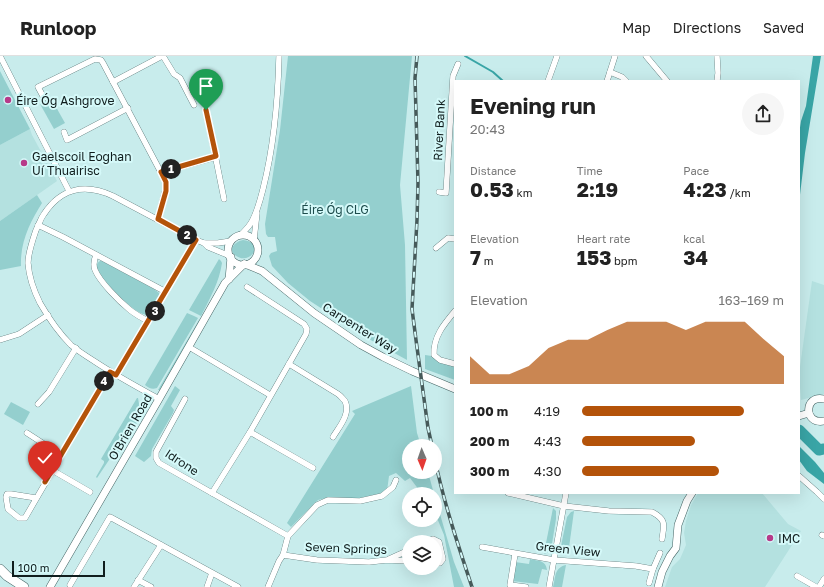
<!DOCTYPE html>
<html lang="en">
<head>
<meta charset="utf-8">
<style>
  body { margin:0; font-family:"Golos Text",sans-serif; background:#f6f6f6; color:#222; height:100vh; display:flex; flex-direction:column; font-size:15px; white-space:nowrap }
  * { box-sizing:border-box; margin:0 }
  p { font-size:13px; color:#767676 }
  .icon { flex:none; width:22px; height:22px; fill:none; stroke:currentColor; stroke-width:2; stroke-linecap:round; stroke-linejoin:round }
  .map { position:relative; flex:1; overflow:hidden }
  .details { position:absolute; left:454px; top:24px; width:346px; height:414px; display:flex; flex-direction:column; background:#fff; border-radius:0px; box-shadow:0 4px 16px #0002 }
  .details>* { flex:none }
  .needle { width:26px; rotate:178deg }
  .fabs { position:absolute; left:402px; top:383px; display:grid; gap:8px }
  .fabs a { display:grid; place-items:center; width:40px; height:40px; border-radius:50%; background:#fff; box-shadow:0 4px 16px #0002; font-size:20px }
  .scale { position:absolute; left:12px; bottom:10px; width:93px; box-sizing:border-box; padding-left:4px; border:2px solid #101d1d; border-top:0; font-size:11px; line-height:14px; white-space:nowrap; color:#101d1d; -webkit-text-stroke:3px #d5f9f9; paint-order:stroke }
  .pin { position:absolute; display:grid; place-items:center; width:34px; height:34px; color:#fff; margin:-41px -17px; border-radius:50% 50% 50% 0; rotate:-45deg; box-shadow:0 0 4px #0007 }
  .pin .icon { rotate:45deg }
  .km { position:absolute; width:20px; height:20px; margin:-10px; border-radius:50%; background:#222; color:#fff; font-size:11px; line-height:20px; text-align:center }
  .round { display:grid; place-items:center; flex:none; width:42px; height:42px; border-radius:21px; background:#f6f6f6 }
  .summary { display:flex; align-items:center; justify-content:space-between; height:68px; padding:0 16px }
  h1 { font-size:22px; font-weight:700; line-height:30px }
  .figures { display:grid; grid-template-columns:repeat(3,1fr); gap:6px; height:68px; padding:4px 16px }
  .figures div { display:grid; align-content:center }
  .figures b { font-size:20px; font-weight:700 }
  .figures small { font-size:11px; font-weight:400 }
  .figures p { font-size:11px }
  .chart { height:112px; padding:8px 16px }
  .chart p { display:flex; justify-content:space-between }
  .chart svg { width:100%; height:72px; margin-top:4px; fill:#b45309; opacity:.7 }
  ul { padding:0 16px; list-style:none; font-size:13px }
  li { display:grid; grid-template-columns:64px 48px 1fr; align-items:center; height:30px }
  li i { height:10px; border-radius:5px; background:#b45309 }
  header { display:flex; align-items:center; gap:24px; box-sizing:border-box; height:56px; padding:0 20px; background:#fff; border-bottom:1px solid #e0e0e0 }
  header strong { font-size:19px }
  nav { display:flex; gap:22px; margin-inline-start:auto; font-size:14px }
  .map>svg:first-child { display:block }
  .built { fill:#b4e1e0 }
  .green { fill:#94cfce }
  .water { fill:#39a5a6 }
  .lines { fill:none; stroke-linecap:round; stroke-linejoin:round }
  .stream { stroke:#39a5a6; stroke-width:2 }
  .river { stroke:#39a5a6; stroke-width:11 }
  .minor-casing { stroke:#446464; stroke-width:6 }
  .tertiary-casing { stroke:#446464; stroke-width:8 }
  .primary-casing { stroke:#446464; stroke-width:10 }
  .minor { stroke:#fff; stroke-width:5.5 }
  .tertiary { stroke:#fff; stroke-width:7 }
  .primary { stroke:#fff; stroke-width:9 }
  .rail-casing { stroke:#465a5a; stroke-width:3.5 }
  .rail { stroke:#d5f9f9; stroke-width:2; stroke-dasharray:6; stroke-linecap:butt }
  .route-casing { stroke:#fff; stroke-width:8 }
  .route { stroke:#b45309; stroke-width:5 }
  .poi-dot { fill:#b73a89; stroke:#d5f9f9; stroke-width:1.5 }
  .labels { text-anchor:middle; dominant-baseline:central; stroke-width:4; stroke-linejoin:round; paint-order:stroke }
  .poi-label { font-size:12px; fill:#101d1d; stroke:#d5f9f9; text-anchor:start }
  .street-label { font-size:12px; fill:#101d1d; stroke:#d5f9f9 }
  .park-label { font-size:12px; fill:#1d4c4c; stroke:#d5f9f9 }
</style>
</head>
<body>
<header>
<strong>Runloop</strong>
<nav><a>Map</a><a>Directions</a><a>Saved</a></nav>
</header>
<div class="map">
<svg width="824" height="531" viewBox="0 0 824 531">
  <rect width="100%" height="100%" fill="#c8ecec"/>
  <g class="built">
    <path d="M30,73L32,79L57,125L0,165V89Z"/>
    <path d="M812,225L824,229V338L801,344L799,318Z"/>
    <path d="M698,437H762L788,468L801,475L765,531H665L672,511L680,503L686,489L684,477L686,465L691,449Z"/>
  </g>
  <g class="green">
    <path d="M288,0H412L400,129L405,189L407,304L367,282L310,245L288,227L272,210L269,200L271,197L277,195L275,181H268L266,178L265,168L280,74Z"/>
    <path d="M0,15L30,73L0,89Z"/>
    <path d="M51,42L65,67L54,73L40,48Z"/>
    <path d="M37,139L42,147C30,166 20,186 21,210L0,214V165Z"/>
    <path d="M243,184C267,187 249,211 235,199C227,192 237,185 243,184Z"/>
    <path d="M219,203L221,205L222,207C219,227 210,242 201,260L189,254Z"/>
    <path d="M100,205H102L154,233L159,237L160,240L149,258C147,258 145,259 143,258C133,256 100,222 97,213C96,209 97,207 100,205Z"/>
    <path d="M187,257L194,260L198,262L157,332C152,334 149,332 145,329Z"/>
    <path d="M199,264V267L160,334H158Z"/>
    <path d="M425,299L432,300L455,311V324L425,313Z"/>
    <path d="M175,330L180,334L171,350L174,354L173,357L152,393L151,400L144,406L135,400Z"/>
    <path d="M411,330L417,377L421,390H409V416H428L434,438H422L410,422L405,425L396,417L389,420L387,435L383,437L359,442H326L318,444L291,471L287,467L355,358L352,355Z"/>
    <path d="M137,342H138L141,360L118,398L111,401L97,422L96,421L104,407V405L101,403Z"/>
    <path d="M11,346L30,356L23,369L4,358Z"/>
    <path d="M435,441L454,506L464,531H454L444,479L435,457Z"/>
    <path d="M553,452L556,455V463L551,494L545,498L544,497Z"/>
    <path d="M574,455L568,499L563,497L561,490L567,461L571,456Z"/>
    <path d="M530,503C538,505 546,504 547,514L542,513L538,528L512,525L515,506L529,508Z"/>
    <path d="M566,509L562,531H553C556,520 554,512 566,509Z"/>
  </g>
  <g class="water">
    <path d="M813,0H821L805,97L799,147V78L801,65L806,50Z"/>
    <path d="M799,390L815,406L824,417V428L807,415L799,404Z"/>
  </g>
  <g class="lines">
    <path class="stream" d="M465,0L493,16L503,25"/>
    <path class="river" d="M799,374L819,394L824,393"/>
    <defs>
      <g id="minor">
        <path d="M0,0L69,135"/>
        <path d="M163,0L174,18L180,22L194,49"/>
        <path d="M646,0L667,25"/>
        <path d="M717,0L718,17L717,25"/>
        <path d="M610,16L622,21L626,25"/>
        <path d="M548,25L557,0"/>
        <path d="M607,25L615,0"/>
        <path d="M113,26L162,0"/>
        <path d="M44,42L38,31L95,3L101,4L103,7L166,126L165,135L158,163"/>
        <path d="M206,54L224,143"/>
        <path d="M64,76L67,84L128,52"/>
        <path d="M161,116L216,101"/>
        <path d="M439,136L446,137L453,20L458,8"/>
        <path d="M38,169L63,181L166,236"/>
        <path d="M241,179C244,175 248,172 251,167C257,157 260,145 263,133C274,90 278,44 279,0"/>
        <path d="M254,184L257,157"/>
        <path d="M204,187H218L231,185"/>
        <path d="M436,192L448,182L455,183"/>
        <path d="M96,199C94,204 93,209 95,214C100,226 119,245 130,254C135,258 142,262 148,265"/>
        <path d="M455,255C444,268 433,281 434,299L440,304L455,308"/>
        <path d="M0,284L19,278L48,259"/>
        <path d="M189,291L270,339"/>
        <path d="M289,308L338,338C341,340 343,343 345,345C351,358 339,371 333,381"/>
        <path d="M116,319L196,184"/>
        <path d="M159,343C137,331 115,319 94,305C86,300 78,295 71,289C60,278 48,261 40,247C34,235 29,221 28,207C28,197 33,183 36,174C39,169 40,163 44,158C61,132 85,127 113,140L196,184L204,187L208,191L230,200"/>
        <path d="M185,343L156,396V402L159,407L288,480"/>
        <path d="M38,348L49,336L76,292"/>
        <path d="M250,376L313,412"/>
        <path d="M27,377L61,399"/>
        <path d="M52,414L90,436"/>
        <path d="M799,420L817,436L824,443"/>
        <path d="M212,437L250,376L306,278L307,273L304,268L247,231"/>
        <path d="M508,437L564,450L609,455L652,456C667,464 664,469 662,483"/>
        <path d="M36,442L11,438H7L6,441L8,453L19,462H25L110,316"/>
        <path d="M822,479L824,480"/>
        <path d="M427,486L433,483L439,486L443,503L440,507L435,506"/>
        <path d="M482,491L554,504L636,510L653,513L649,527"/>
        <path d="M515,498L510,529L526,531"/>
        <path d="M283,499L317,504L369,506L387,504L409,505"/>
        <path d="M389,503L409,494"/>
        <path d="M653,513L660,497"/>
        <path d="M797,520L816,531"/>
        <path d="M138,524L151,531"/>
        <path d="M70,529L110,461L238,531"/>
        <path d="M134,531L161,489"/>
        <path d="M207,531L212,517"/>
        <path d="M268,531L279,505L283,499L288,480L317,449L328,444L360,445L382,440L393,431L396,424"/>
        <path d="M549,531L566,437"/>
        <path d="M819,531L824,523"/>
      </g>
      <g id="tertiary">
        <circle cx="243" cy="194" r="15"/>
        <path d="M245,208L262,215L314,257L339,274L361,289L383,301L412,315L455,333"/>
        <path d="M229,223L231,201"/>
        <path d="M824,343C804,338 803,369 824,365"/>
        <path d="M799,360L809,357"/>
        <path d="M50,531L159,343L225,227L244,208"/>
        <path d="M658,531L662,516L670,500L676,492L678,469L687,445L692,437"/>
      </g>
      <path id="primary" d="M0,513L7,520L24,531"/>
    </defs>
    <use href="#minor" class="minor-casing"/>
    <use href="#tertiary" class="tertiary-casing"/>
    <use href="#primary" class="primary-casing"/>
    <use href="#minor" class="minor"/>
    <use href="#tertiary" class="tertiary"/>
    <use href="#primary" class="primary"/>
    <defs>
      <g id="rail">
        <path d="M417,0L415,22L418,127L417,164L412,253L416,284L428,372L432,390"/>
        <path d="M435,404C444,447 458,489 472,531"/>
      </g>
    </defs>
    <use href="#rail" class="rail-casing"/>
    <use href="#rail" class="rail"/>
  </g>
  <g class="lines">
    <defs>
      <path id="route" d="M45,426L110,316L116,319L196,184L158,163L166,135V126L161,116L216,100L206,54"/>
    </defs>
    <use href="#route" class="route-casing"/>
    <use href="#route" class="route"/>
  </g>
  <g class="poi-dot">
    <circle cx="8" cy="44" r="4"/>
    <circle cx="24" cy="107" r="4"/>
    <circle cx="770" cy="482" r="4"/>
  </g>
  <g class="labels">
    <g class="poi-label">
      <text x="16" y="44">Éire Óg Ashgrove</text>
      <text x="32" y="100">Gaelscoil Eoghan<tspan x="32" dy="14">Uí Thuairisc</tspan></text>
      <text x="778" y="482">IMC</text>
    </g>
    <g class="street-label">
      <text transform="translate(439 74) rotate(-87)">River Bank</text>
      <text transform="translate(360 272) rotate(32)">Carpenter Way</text>
      <text transform="translate(130 371) rotate(-60)">O'Brien Road</text>
      <text transform="translate(182 406) rotate(33)">Idrone</text>
      <text transform="translate(346 492) rotate(2)">Seven Springs</text>
      <text transform="translate(568 493) rotate(6)">Green View</text>
    </g>
    <g class="park-label">
      <text x="335" y="153">Éire Óg CLG</text>
    </g>
  </g>
</svg>
<div class="fabs">
<a><svg class="needle" viewBox="-14 -14 28 28"><path d="M0-13l5 13h-10z" fill="#e53935"/><path d="M0 13l5-13h-10z" fill="#767676"/></svg></a>
<a><svg class="icon" aria-label="locate" viewBox="0 0 24 24"><circle cx="12" cy="12" r="6"/><path d="M12 2v4M12 18v4M2 12h4M18 12h4"/></svg></a>
<a><svg class="icon" aria-label="layers" viewBox="0 0 24 24"><path d="M12 4l9 5-9 5-9-5zM3 14l9 5 9-5"/></svg></a>
</div>
<div class="scale">100 m</div>
<div class="pin" style="left:206px;top:54px;background:#1e9e55"><svg class="icon" aria-label="arrive" viewBox="0 0 24 24"><path d="M6 21V4h12l-3 4 3 4H6"/></svg></div>
<div class="pin" style="left:45px;top:426px;background:#d93025"><svg class="icon" aria-label="check" viewBox="0 0 24 24"><path d="M5 12l5 5 9-10"/></svg></div>
<b class="km" style="left:171px;top:113px">1</b>
<b class="km" style="left:187px;top:179px">2</b>
<b class="km" style="left:155px;top:255px">3</b>
<b class="km" style="left:104px;top:325px">4</b>
<section class="details">
<div class="summary"><div><h1>Evening run</h1><p>20:43</p></div><a class="round"><svg class="icon" aria-label="share" viewBox="0 0 24 24"><path d="M12 15V3M7 8l5-5 5 5M5 13v7h14v-7"/></svg></a></div>
<div class="figures">
<div><p>Distance</p><b>0.53<small> km</small></b></div>
<div><p>Time</p><b>2:19</b></div>
<div><p>Pace</p><b>4:23<small> /km</small></b></div>
</div>
<div class="figures">
<div><p>Elevation</p><b>7<small> m</small></b></div>
<div><p>Heart rate</p><b>153<small> bpm</small></b></div>
<div><p>kcal</p><b>34</b></div>
</div>
<div class="chart"><p><span>Elevation</span>163–169 m</p>
<svg viewBox="0 0 160 44" preserveAspectRatio="none"><path d="M0 44V27L10 38L20 38L30 33L40 22L50 17L60 17L70 11L80 6L90 6L100 6L110 11L120 6L130 6L140 6L150 17L160 27V44z"/></svg>
</div>
<ul>
<li><b>100 m</b>4:19<i style="width:80%"></i></li>
<li><b>200 m</b>4:43<i style="width:56%"></i></li>
<li><b>300 m</b>4:30<i style="width:68%"></i></li>
</ul>
</section>
</div>
</body>
</html>
